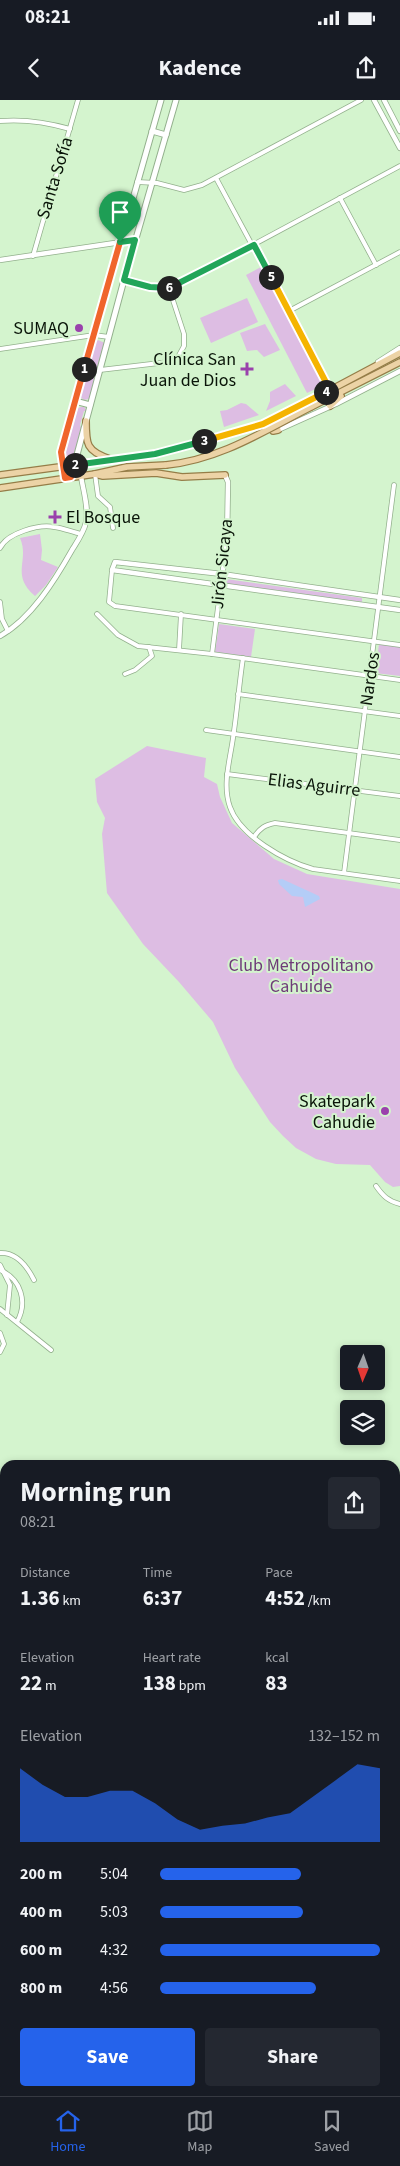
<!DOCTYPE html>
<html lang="en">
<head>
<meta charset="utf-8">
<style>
  body { margin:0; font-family:"Source Sans 3",sans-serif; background:#242831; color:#f1f3f6; height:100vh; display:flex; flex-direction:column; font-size:19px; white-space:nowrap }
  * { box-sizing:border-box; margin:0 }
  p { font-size:16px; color:#9ea1a6 }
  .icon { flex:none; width:28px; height:28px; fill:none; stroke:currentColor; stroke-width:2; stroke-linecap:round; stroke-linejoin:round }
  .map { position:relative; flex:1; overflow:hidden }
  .side { position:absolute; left:0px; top:1360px; width:400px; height:636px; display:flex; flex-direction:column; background:#171b24; border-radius:15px 15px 0 0; box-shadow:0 2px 8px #0003 }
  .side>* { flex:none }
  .needle { width:32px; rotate:182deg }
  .controls { position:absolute; left:340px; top:1245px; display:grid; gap:10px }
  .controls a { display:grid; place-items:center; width:45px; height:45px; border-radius:5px; background:#171b24; box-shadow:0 2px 8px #0003; font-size:25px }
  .pin { position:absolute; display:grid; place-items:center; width:42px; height:42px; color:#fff; margin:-51px -21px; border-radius:50% 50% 50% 0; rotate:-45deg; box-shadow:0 0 5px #0007 }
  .pin .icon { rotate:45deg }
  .km { position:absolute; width:25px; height:25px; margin:-12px; border-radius:50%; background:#222; color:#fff; font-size:14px; line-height:25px; text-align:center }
  .round { display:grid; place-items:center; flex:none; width:52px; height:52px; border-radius:5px; background:#242831 }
  .summary { display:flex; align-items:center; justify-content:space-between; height:85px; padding:0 20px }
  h1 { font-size:28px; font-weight:700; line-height:38px }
  .metrics { display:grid; grid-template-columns:repeat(3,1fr); gap:8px; height:85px; padding:5px 20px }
  .metrics div { display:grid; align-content:center }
  .metrics b { font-size:21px; font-weight:700 }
  .metrics small { font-size:14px; font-weight:400 }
  .metrics p { font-size:14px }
  .chart { height:140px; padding:10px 20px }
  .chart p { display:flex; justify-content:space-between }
  .chart svg { width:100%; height:90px; margin-top:5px; fill:#2563eb; opacity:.7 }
  .primary-button { display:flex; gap:10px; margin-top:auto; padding:10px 20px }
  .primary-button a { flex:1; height:58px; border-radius:5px; background:#2563eb; color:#fff; font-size:20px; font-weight:700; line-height:58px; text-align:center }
  .primary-button a+a { background:#242831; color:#f1f3f6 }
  ul { padding:0 20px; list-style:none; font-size:16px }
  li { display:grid; grid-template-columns:80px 60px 1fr; align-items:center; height:38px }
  li i { height:12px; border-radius:6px; background:#2563eb }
  .status { display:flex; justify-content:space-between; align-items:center; height:35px; padding:0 25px; background:#171b24; direction:ltr }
  .status svg { height:14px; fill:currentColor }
  header { display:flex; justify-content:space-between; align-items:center; height:65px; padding:0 20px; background:#171b24; font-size:22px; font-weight:700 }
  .dock { display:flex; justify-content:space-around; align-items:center; height:70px; border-top:1px solid #363941; background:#171b24; font-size:14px; color:#9ea1a6 }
  .dock a { display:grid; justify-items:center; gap:2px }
  .dock .selected { color:#2563eb }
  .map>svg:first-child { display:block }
  .green { fill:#ddbde3 }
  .water { fill:#b4cdf7 }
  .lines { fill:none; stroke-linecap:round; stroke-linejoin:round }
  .minor-casing { stroke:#93b08d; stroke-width:5.5 }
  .tertiary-casing { stroke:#93b08d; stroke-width:6 }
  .secondary-casing { stroke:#93b08d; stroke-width:7 }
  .primary-casing { stroke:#957d48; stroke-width:8 }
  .motorway-casing { stroke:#957d48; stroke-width:9 }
  .minor { stroke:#fff; stroke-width:4 }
  .tertiary { stroke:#fff; stroke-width:4.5 }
  .secondary { stroke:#fff; stroke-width:5 }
  .primary { stroke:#ecd3a6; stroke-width:5.5 }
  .motorway { stroke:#e0b56a; stroke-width:7 }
  .primary-bridge-casing { stroke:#957d48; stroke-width:8; stroke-linecap:butt }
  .primary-bridge { stroke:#ecd3a6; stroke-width:5.5 }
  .split-1-casing { stroke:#fff; stroke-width:10 }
  .split-2-casing { stroke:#fff; stroke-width:10 }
  .split-3-casing { stroke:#fff; stroke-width:10 }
  .split-4-casing { stroke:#fff; stroke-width:10 }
  .split-5-casing { stroke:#fff; stroke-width:10 }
  .split-6-casing { stroke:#fff; stroke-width:10 }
  .split-7-casing { stroke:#fff; stroke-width:10 }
  .split-1 { stroke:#f0652b; stroke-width:6 }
  .split-2 { stroke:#f0652b; stroke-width:6 }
  .split-3 { stroke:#22a559; stroke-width:6 }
  .split-4 { stroke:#f5b400; stroke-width:6 }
  .split-5 { stroke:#f5b400; stroke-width:6 }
  .split-6 { stroke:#22a559; stroke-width:6 }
  .split-7 { stroke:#22a559; stroke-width:6 }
  .poi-dot { fill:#9a41ac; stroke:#d4f4ce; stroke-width:2 }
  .labels { text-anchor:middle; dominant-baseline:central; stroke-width:4; stroke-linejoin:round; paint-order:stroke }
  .street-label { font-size:18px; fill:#091408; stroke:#d4f4ce }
  .poi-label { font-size:18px; fill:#091408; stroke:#d4f4ce; text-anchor:end }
  .park-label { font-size:18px; fill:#6e3b78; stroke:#d4f4ce }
</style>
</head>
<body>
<div class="status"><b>08:21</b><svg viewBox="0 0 49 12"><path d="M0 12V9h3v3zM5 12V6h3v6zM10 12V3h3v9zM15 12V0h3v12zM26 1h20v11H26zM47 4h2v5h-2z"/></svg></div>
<header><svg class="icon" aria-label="back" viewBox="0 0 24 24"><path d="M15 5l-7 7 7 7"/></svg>Kadence<svg class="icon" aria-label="share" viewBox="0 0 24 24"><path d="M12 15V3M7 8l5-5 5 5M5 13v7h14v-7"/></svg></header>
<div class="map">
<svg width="400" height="1996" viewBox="0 0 400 1996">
  <rect width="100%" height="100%" fill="#d4f4ce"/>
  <g class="green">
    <path d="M261,167L324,285L307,293L246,175Z"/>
    <path d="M247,198L258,222L211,243L200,218Z"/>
    <path d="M265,224L280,250L264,257L257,250L247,251L240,233Z"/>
    <path d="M98,240L105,243L89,299L84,300L80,297L95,242Z"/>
    <path d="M285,284L296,296L266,311L270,301V292Z"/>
    <path d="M241,303L246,304L259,315L224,327L220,311L227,310Z"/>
    <path d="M81,307H84L87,311H84L80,325L82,330L74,355L69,358L66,357V351L78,308Z"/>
    <path d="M40,434L42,450L41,460L58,467L46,485L35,496C10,474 30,461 20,438Z"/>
    <path d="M226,479L362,498V502L225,484Z"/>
    <path d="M219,524L255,529L251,557L215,552Z"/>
    <path d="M379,544L400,547V576L375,573Z"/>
    <path d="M147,646L206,658L204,677L217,684L220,697L232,723L274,759L307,774L400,789V1086L393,1087L385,1082L370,1065L336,1064L316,1059L296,1048L283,1036L270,1022L235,968L213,922L179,882L143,844L107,793L102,734L105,718L97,702L95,679Z"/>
  </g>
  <path class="water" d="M282,779L319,796L320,799L305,807L303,797L292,796L279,784L278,780Z"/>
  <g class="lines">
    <defs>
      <g id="minor">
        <path d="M0,21C24,19 46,22 70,29"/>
        <path d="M216,78L330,290"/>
        <path d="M137,82L157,83L184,90L202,85L361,0"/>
        <path d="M340,98L376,165"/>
        <path d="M33,156L78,0"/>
        <path d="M124,180C142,185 159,192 178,185L400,66"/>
        <path d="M289,211L400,152"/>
        <path d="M0,249L94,235L109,237"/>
        <path d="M100,270L168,262L178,257L184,246V234L169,188"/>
        <path d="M95,374L98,396L110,407L113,428"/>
        <path d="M0,448C7,433 39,424 54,427C63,428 72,432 81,434"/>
        <path d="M112,470L109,502L115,506L400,545"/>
        <path d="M0,502L2,519L8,531"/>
        <path d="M97,514L118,535L138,546L212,554L400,580"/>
        <path d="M179,550L181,514"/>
        <path d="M212,554L221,484"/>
        <path d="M243,558C239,585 237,612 233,638C230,660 222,685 230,707C240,736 285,761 313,769L400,781"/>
        <path d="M125,574L135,570L152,556L149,547"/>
        <path d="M238,594L400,616"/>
        <path d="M206,630L400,657"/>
        <path d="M227,674L400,696"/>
        <path d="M254,737C260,728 265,725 275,723L400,740"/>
        <path d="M344,773L394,385"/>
        <path d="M376,1086C383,1096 388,1101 400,1104"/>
        <path d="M0,1153C17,1152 27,1166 34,1180"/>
        <path d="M0,1165L10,1185L7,1215"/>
        <path d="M0,1170C21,1179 28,1202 17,1222"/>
        <path d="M0,1209L51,1250"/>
        <path d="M0,1233L4,1244L0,1252"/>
        <path d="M0,1589L5,1580"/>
        <path d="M0,1627L5,1623"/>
        <path d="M0,1645L5,1647"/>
        <path d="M0,1691L5,1663"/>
        <path d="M0,1710L5,1707"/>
        <path d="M0,1717L5,1724"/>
        <path d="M0,1737L5,1727"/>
        <path d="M0,1781L5,1778"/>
        <path d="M0,1822L5,1812"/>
        <path d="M0,1829L5,1831"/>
        <path d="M0,1883L5,1873"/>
        <path d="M0,1912L5,1914"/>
        <path d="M158,1991L167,1996"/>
        <path d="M205,1991L207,1996"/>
        <path d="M66,1992L74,1996"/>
        <path d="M32,1996L35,1991"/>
        <path d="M91,1996L94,1991"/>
        <path d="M121,1996L124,1991"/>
        <path d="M182,1996L185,1991"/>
      </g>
      <g id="tertiary">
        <path d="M374,0L400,48"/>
        <path d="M384,0L400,31"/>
        <path d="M0,160L135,140"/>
        <path d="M378,262L400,248"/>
        <path d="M278,330L336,304L400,271"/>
        <path d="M221,484L227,441L228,382L225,375"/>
        <path d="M400,500L222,474L115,462L112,470L400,510"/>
        <path d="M0,536C31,519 55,480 72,450C77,442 84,432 86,422C89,408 83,390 81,376"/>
        <path d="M0,1962L5,1969"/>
        <path d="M20,1991L23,1996"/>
      </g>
      <g id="secondary">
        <path d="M152,31L166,35"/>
        <path d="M75,301L90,305"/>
        <path d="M71,377L124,180L176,0"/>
        <path d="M65,378L61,352L161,0"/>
      </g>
      <g id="primary">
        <path d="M330,306L341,296"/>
        <path d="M311,307L400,262"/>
        <path d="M86,321C86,344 86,351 110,359"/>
        <path d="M269,326L273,331L278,330"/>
        <path d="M95,374L127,367L166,365"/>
        <path d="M0,375L155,354L263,324L306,303L400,253"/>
        <path d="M0,388L95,374L103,376L156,373L182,377L225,375"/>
      </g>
      <path id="motorway" d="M0,1990L3,1996"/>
    </defs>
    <use href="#minor" class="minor-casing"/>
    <use href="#tertiary" class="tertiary-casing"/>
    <use href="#secondary" class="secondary-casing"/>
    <use href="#primary" class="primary-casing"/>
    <use href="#motorway" class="motorway-casing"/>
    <use href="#minor" class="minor"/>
    <use href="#tertiary" class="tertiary"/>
    <use href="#secondary" class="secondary"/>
    <use href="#primary" class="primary"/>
    <use href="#motorway" class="motorway"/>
    <defs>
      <path id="primary-bridge" d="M166,365C219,360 264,331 311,307"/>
    </defs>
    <use href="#primary-bridge" class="primary-bridge-casing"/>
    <use href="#primary-bridge" class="primary-bridge"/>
  </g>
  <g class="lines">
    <defs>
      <path id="split-1" d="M84,269L120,142"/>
      <path id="split-2" d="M75,365L71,377L65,378L61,352L84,269"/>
      <path id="split-3" d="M75,365L155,354L204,341"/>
      <path id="split-4" d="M204,341L263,324L326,292"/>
      <path id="split-5" d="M271,177L330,290L326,292"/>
      <path id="split-6" d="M169,188L254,145L271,177"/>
      <path id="split-7" d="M120,142L135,140L124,180L150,187L169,188"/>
    </defs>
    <use href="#split-1" class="split-1-casing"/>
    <use href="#split-2" class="split-2-casing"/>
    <use href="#split-3" class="split-3-casing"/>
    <use href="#split-4" class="split-4-casing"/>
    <use href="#split-5" class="split-5-casing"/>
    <use href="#split-6" class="split-6-casing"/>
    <use href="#split-7" class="split-7-casing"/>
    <use href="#split-1" class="split-1"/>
    <use href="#split-2" class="split-2"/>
    <use href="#split-3" class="split-3"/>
    <use href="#split-4" class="split-4"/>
    <use href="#split-5" class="split-5"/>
    <use href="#split-6" class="split-6"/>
    <use href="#split-7" class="split-7"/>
  </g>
  <g class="poi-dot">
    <circle cx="79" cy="228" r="5"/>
    <path d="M244.5 261.5h5v5h5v5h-5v5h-5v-5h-5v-5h5z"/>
    <path d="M52.5 409.5h5v5h5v5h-5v5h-5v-5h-5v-5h5z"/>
    <circle cx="385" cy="1011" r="5"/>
  </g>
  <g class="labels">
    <g class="street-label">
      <text transform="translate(55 78) rotate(-73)">Santa Sofía</text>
      <text transform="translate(222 464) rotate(-84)">Jirón Sicaya</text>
      <text transform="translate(370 579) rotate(-82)">Nardos</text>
      <text transform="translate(314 685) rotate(7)">Elias Aguirre</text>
    </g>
    <g class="poi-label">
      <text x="69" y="228">SUMAQ</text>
      <text x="236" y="259">Clínica San<tspan x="236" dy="21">Juan de Dios</tspan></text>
      <text x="66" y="417" text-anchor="start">El Bosque</text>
      <text x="375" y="1001">Skatepark<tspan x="375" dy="21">Cahudie</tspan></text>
    </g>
    <g class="park-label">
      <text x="301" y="865">Club Metropolitano<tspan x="301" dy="21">Cahuide</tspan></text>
    </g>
  </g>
</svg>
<div class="controls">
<a><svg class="needle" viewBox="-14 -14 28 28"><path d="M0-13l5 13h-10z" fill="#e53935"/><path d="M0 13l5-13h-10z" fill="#9ea1a6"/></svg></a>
<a><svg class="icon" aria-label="layers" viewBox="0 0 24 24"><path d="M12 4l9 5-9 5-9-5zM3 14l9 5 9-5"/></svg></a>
</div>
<div class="pin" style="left:120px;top:142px;background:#1e9e55"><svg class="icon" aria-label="arrive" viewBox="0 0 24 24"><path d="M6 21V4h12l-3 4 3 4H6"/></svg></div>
<b class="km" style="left:84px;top:269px">1</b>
<b class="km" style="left:75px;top:365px">2</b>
<b class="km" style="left:204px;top:341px">3</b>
<b class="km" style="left:326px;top:292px">4</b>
<b class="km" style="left:271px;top:177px">5</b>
<b class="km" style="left:169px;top:188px">6</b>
<section class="side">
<div class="summary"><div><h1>Morning run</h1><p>08:21</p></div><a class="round"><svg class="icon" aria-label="share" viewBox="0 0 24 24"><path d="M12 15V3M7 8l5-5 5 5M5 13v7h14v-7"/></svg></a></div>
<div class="metrics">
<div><p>Distance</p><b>1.36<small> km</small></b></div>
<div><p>Time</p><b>6:37</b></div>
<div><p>Pace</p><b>4:52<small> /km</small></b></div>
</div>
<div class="metrics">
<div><p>Elevation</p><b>22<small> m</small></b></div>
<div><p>Heart rate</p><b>138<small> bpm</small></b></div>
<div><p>kcal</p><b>83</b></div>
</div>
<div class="chart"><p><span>Elevation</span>132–152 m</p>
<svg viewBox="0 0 160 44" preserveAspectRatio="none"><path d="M0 44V8L10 16L20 22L30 22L40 19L50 19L60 25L70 33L80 38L90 36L100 35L110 32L120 30L130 22L140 14L150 6L160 8V44z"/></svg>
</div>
<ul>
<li><b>200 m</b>5:04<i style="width:64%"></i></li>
<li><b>400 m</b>5:03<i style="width:65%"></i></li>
<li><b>600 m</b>4:32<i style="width:100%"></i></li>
<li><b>800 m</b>4:56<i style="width:71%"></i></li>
</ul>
<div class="primary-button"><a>Save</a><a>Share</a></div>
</section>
</div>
<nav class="dock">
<a class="selected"><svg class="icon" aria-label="home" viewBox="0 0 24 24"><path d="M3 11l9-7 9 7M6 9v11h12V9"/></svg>Home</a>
<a><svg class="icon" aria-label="map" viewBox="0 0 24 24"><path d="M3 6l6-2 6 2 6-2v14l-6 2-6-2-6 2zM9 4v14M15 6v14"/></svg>Map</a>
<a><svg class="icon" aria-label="saved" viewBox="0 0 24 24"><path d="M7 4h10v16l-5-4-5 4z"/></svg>Saved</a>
</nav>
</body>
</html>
